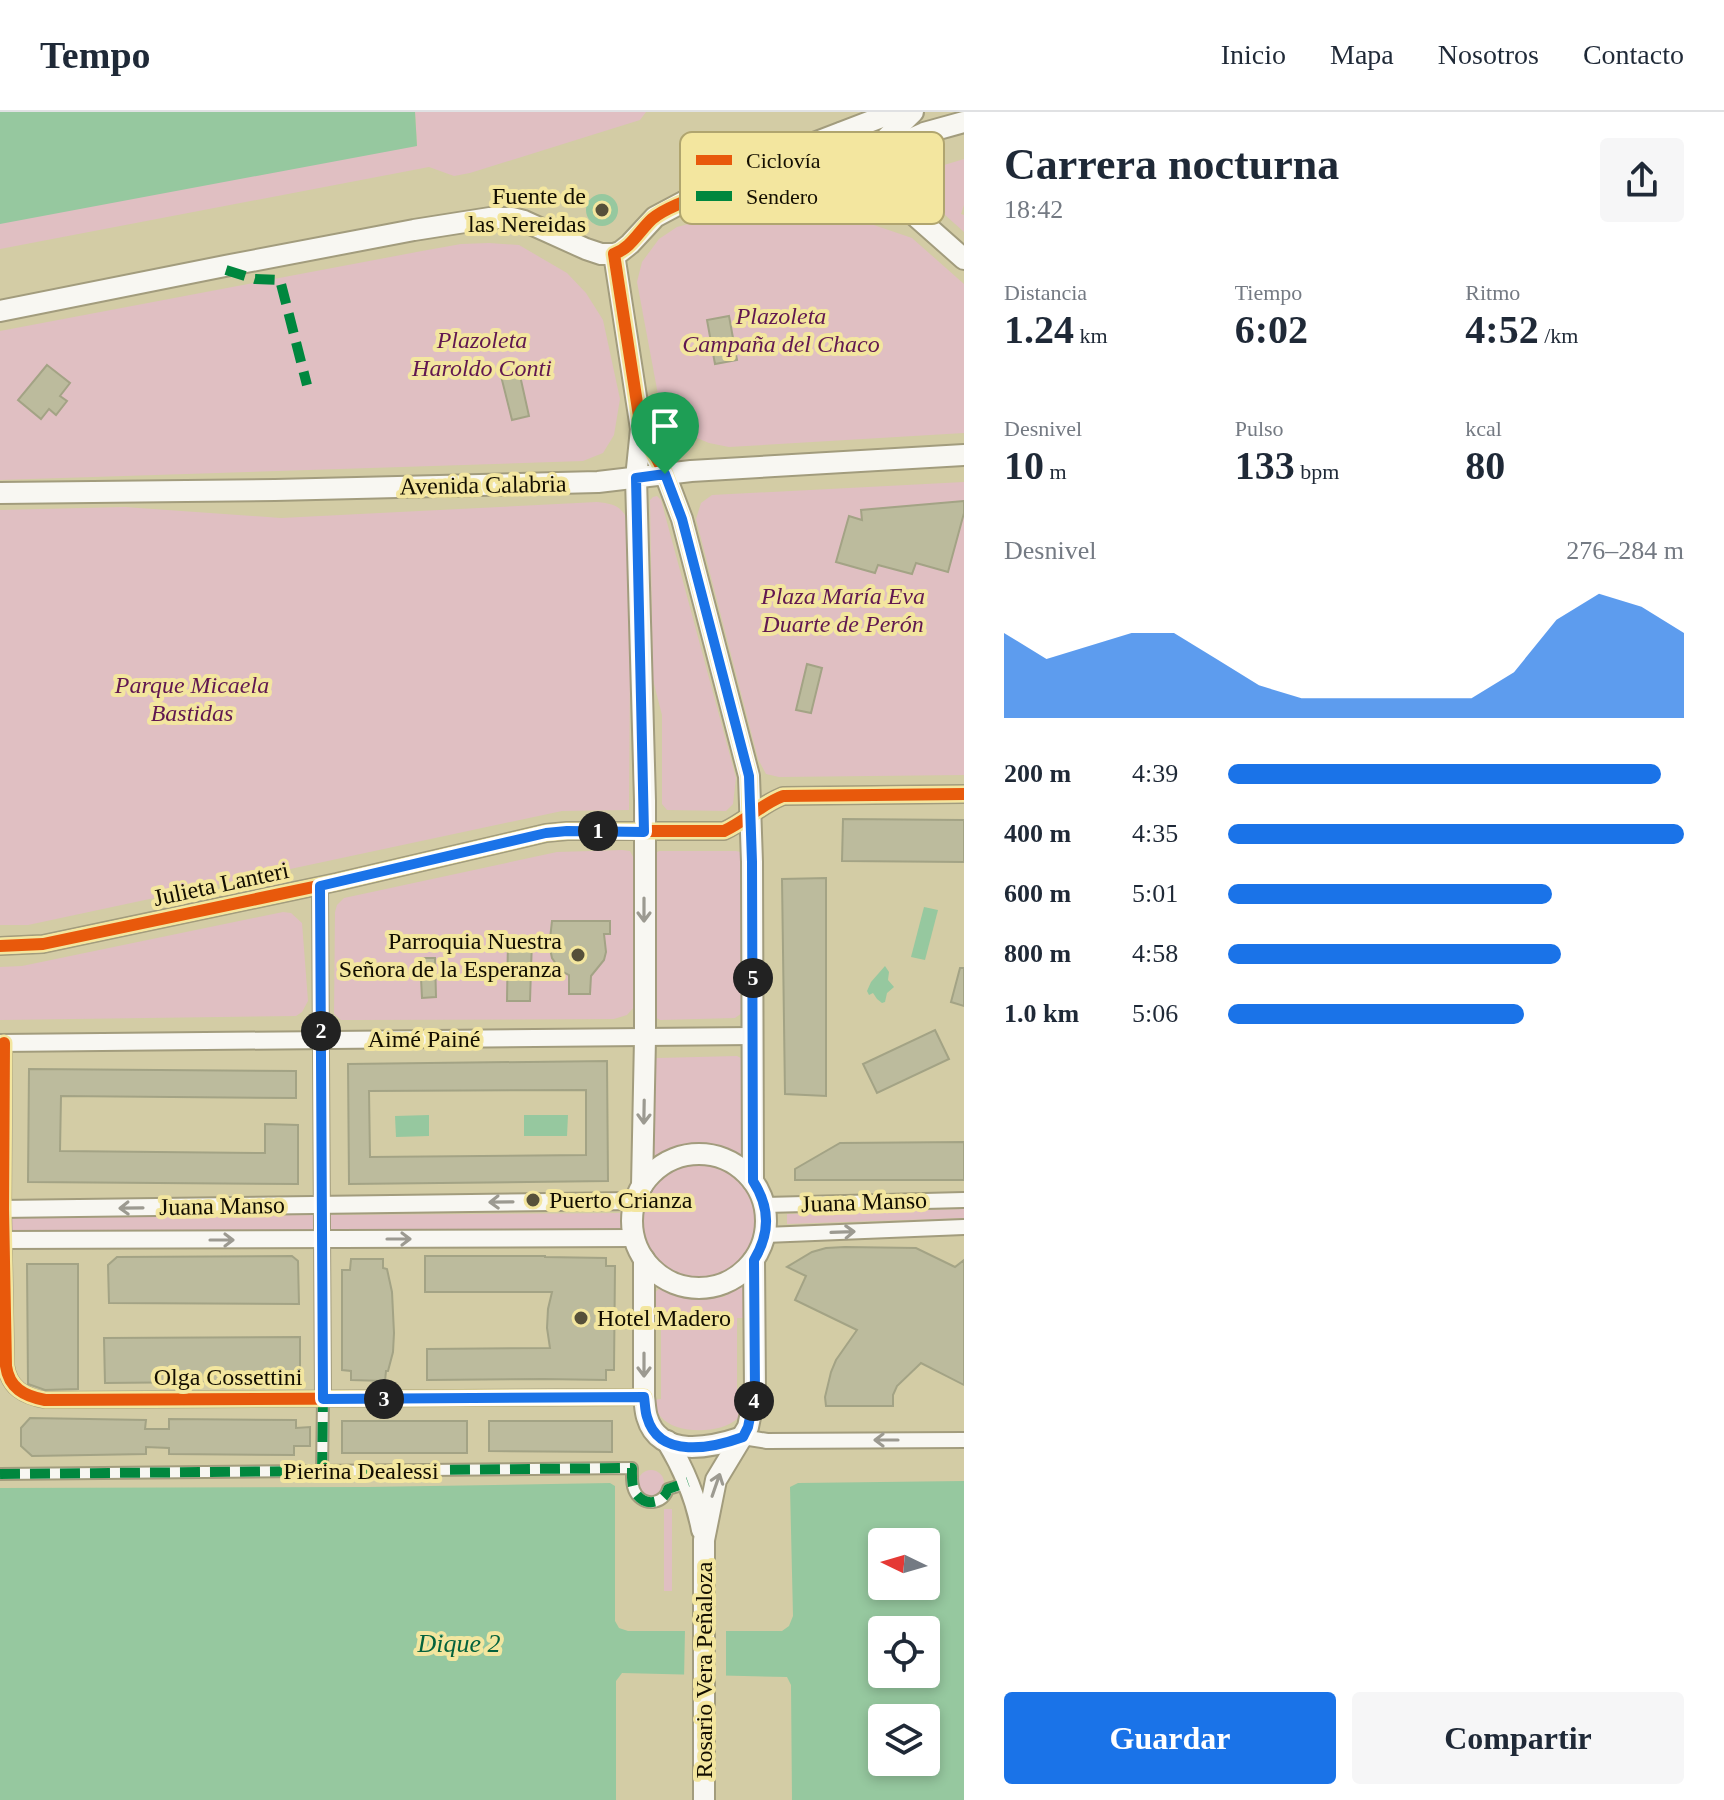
<!DOCTYPE html>
<html lang="es">
<head>
<meta charset="utf-8">
<style>
  body { margin:0; font-family:Georgia,serif; background:#f6f6f7; color:#1f2937; height:100vh; display:flex; flex-direction:column; font-size:30px; white-space:nowrap }
  * { box-sizing:border-box; margin:0 }
  p { font-size:26px; color:#747a83 }
  .icon { flex:none; width:44px; height:44px; fill:none; stroke:currentColor; stroke-width:2; stroke-linecap:round; stroke-linejoin:round }
  .map { position:relative; flex:1; overflow:hidden }
  .sheet { display:flex; flex-direction:column; background:#fff; width:760px }
  .sheet>* { flex:none }
  .needle { width:52px; rotate:275deg }
  .controls { position:absolute; left:868px; top:1416px; display:grid; gap:16px }
  .controls a { display:grid; place-items:center; width:72px; height:72px; border-radius:8px; background:#fff; box-shadow:0 4px 12px #0003; font-size:40px }
  .pin { position:absolute; display:grid; place-items:center; width:68px; height:68px; color:#fff; margin:-82px -34px; border-radius:50% 50% 50% 0; rotate:-45deg; box-shadow:0 0 8px #0007 }
  .pin .icon { rotate:45deg }
  .km { position:absolute; width:40px; height:40px; margin:-20px; border-radius:50%; background:#222; color:#fff; font-size:22px; line-height:40px; text-align:center }
  .round { display:grid; place-items:center; flex:none; width:84px; height:84px; border-radius:8px; background:#f6f6f7 }
  .summary { display:flex; align-items:center; justify-content:space-between; height:136px; padding:0 40px }
  h1 { font-size:44px; font-weight:700; line-height:60px }
  .figures { display:grid; grid-template-columns:repeat(3,1fr); gap:12px; height:136px; padding:8px 40px }
  .figures div { display:grid; align-content:center }
  .figures b { font-size:40px; font-weight:700 }
  .figures small { font-size:22px; font-weight:400 }
  .figures p { font-size:22px }
  .chart { height:224px; padding:16px 40px }
  .chart p { display:flex; justify-content:space-between }
  .chart svg { width:100%; height:144px; margin-top:8px; fill:#1a73e8; opacity:.7 }
  .button { display:flex; gap:16px; margin-top:auto; padding:16px 40px }
  .button a { flex:1; height:92px; border-radius:8px; background:#1a73e8; color:#fff; font-size:32px; font-weight:700; line-height:92px; text-align:center }
  .button a+a { background:#f6f6f7; color:#1f2937 }
  ul { padding:0 40px; list-style:none; font-size:26px }
  li { display:grid; grid-template-columns:128px 96px 1fr; align-items:center; height:60px }
  li i { height:20px; border-radius:10px; background:#1a73e8 }
  header { display:flex; align-items:center; gap:48px; box-sizing:border-box; height:112px; padding:0 40px; background:#fff; border-bottom:2px solid #e0e1e3 }
  header strong { font-size:38px }
  nav { display:flex; gap:44px; margin-inline-start:auto; font-size:28px }
  main { display:flex; flex:1; min-height:0 }
  .map>svg:first-child { display:block }
  .green { fill:#e0bfc2 }
  .water { fill:#96c89f; fill-rule:evenodd }
  .pier { fill:#d3cca5 }
  .building { fill:#bcbb9d; stroke:#a3a385; stroke-width:2; fill-rule:evenodd }
  .lines { fill:none; stroke-linecap:round; stroke-linejoin:round }
  .pedestrian-casing { stroke:#a29c7d; stroke-width:14 }
  .minor-casing { stroke:#a29c7d; stroke-width:18 }
  .tertiary-casing { stroke:#a29c7d; stroke-width:20 }
  .secondary-casing { stroke:#a29c7d; stroke-width:24 }
  .pedestrian { stroke:#f8f7f2; stroke-width:10 }
  .minor { stroke:#f8f7f2; stroke-width:14 }
  .tertiary { stroke:#f8f7f2; stroke-width:16 }
  .secondary { stroke:#f8f7f2; stroke-width:20 }
  .quiet { stroke:#00873e; stroke-width:10; stroke-dasharray:20 10; stroke-linecap:butt }
  .cycleway-casing { stroke:#f3e69f; stroke-width:17 }
  .cycleway { stroke:#e8590c; stroke-width:12 }
  .oneway { stroke:#9c9a91 }
  .route-casing { stroke:#fff; stroke-width:16 }
  .route { stroke:#1a73e8; stroke-width:10 }
  .poi-dot { fill:#56503a; stroke:#f3e69f; stroke-width:3 }
  .labels { text-anchor:middle; dominant-baseline:central; stroke-width:8; stroke-linejoin:round; paint-order:stroke }
  .poi-label { font-size:24px; fill:#130e00; stroke:#f3e69f; text-anchor:end }
  .park-label { font-size:24px; font-style:italic; fill:#611850; stroke:#f3e69f }
  .street-label { font-size:24px; fill:#130e00; stroke:#f3e69f }
  .water-label { font-size:26px; font-style:italic; fill:#03623d; stroke:#f3e69f }
  .key { fill:#f3e69f; stroke:#b0a56f; stroke-width:2 }
  .key-label { font-size:22px; fill:#130e00 }
</style>
</head>
<body>
<header>
<strong>Tempo</strong>
<nav><a>Inicio</a><a>Mapa</a><a>Nosotros</a><a>Contacto</a></nav>
</header>
<main>
<div class="map">
<svg width="964" height="1688" viewBox="0 0 964 1688">
  <rect width="100%" height="100%" fill="#d3cca5"/>
  <g class="green">
    <path d="M415,0H646L640,8L470,61L454,64L429,55L0,137V78L417,34Z"/>
    <path d="M964,47V93L961,102L964,103V120L925,85L931,57Z"/>
    <path d="M791,103H821L865,110L912,126L964,172V321L729,335L709,331L687,322L670,306L659,288L637,170L642,150L659,127L677,115L692,111Z"/>
    <path d="M489,131L519,133L567,161L586,181L603,208L620,287L614,323L603,341L583,349L0,368V219L422,139L461,132Z"/>
    <path d="M964,370V663L779,665L766,662L758,647L696,407L701,391L712,383Z"/>
    <path d="M657,384L661,388L736,666L733,692L726,699L667,698L662,692V603L653,568L650,388L653,385Z"/>
    <path d="M597,390C619,392 625,397 631,419L629,698L562,699L28,813H0V398L125,395L281,406Z"/>
    <path d="M622,738L630,739L634,747V895L627,903L614,907L350,908H341L334,902L335,800L337,793L344,786L557,740Z"/>
    <path d="M659,739H736L741,740L745,747L746,893L742,901L735,906L660,908L653,904L652,743Z"/>
    <path d="M283,800L291,801L302,811L308,889L302,900L296,904L0,908V855L22,854Z"/>
    <path d="M737,944L743,947L746,1040L741,1044C730,1043 721,1034 710,1032C692,1030 675,1038 658,1044L653,1042L651,1036L652,948L657,946Z"/>
    <circle cx="700" cy="1108" r="60"/>
    <path d="M964,1097V1106L787,1112V1102Z"/>
    <path d="M626,1101L627,1119L0,1122V1105Z"/>
    <path d="M734,1172L742,1173L746,1177V1206H737V1288L747,1289C745,1294 743,1302 738,1306C722,1322 676,1323 661,1305C657,1301 655,1293 652,1288L661,1287V1203L652,1202C653,1190 651,1178 665,1174L683,1184L724,1185Z"/>
    <circle cx="651" cy="1371" r="13"/>
    <rect x="664" y="1397" width="8" height="82"/>
  </g>
  <g class="water">
    <path d="M0,0H415L417,34L0,112Z"/>
    <circle cx="602" cy="98" r="16"/>
    <path d="M924,795L938,798L925,848L911,845Z"/>
    <path d="M885,854L889,860L888,868L894,875L887,881L885,890L882,891L877,887L873,881L869,883L867,879L871,870Z"/>
    <path d="M429,1003V1024L396,1025L395,1004Z"/>
    <path d="M524,1003H568L567,1024H524Z"/>
    <path d="M964,1369V1688H792L791,1573L787,1565L622,1561L616,1569V1688H0V1376L368,1375L610,1371L615,1374V1509L619,1516L628,1519H782L789,1514L793,1504L790,1375L798,1371ZM882,1430H926V1474H882ZM882,1518H926V1562H882ZM882,1606H926V1650H882Z"/>
  </g>
  <path class="pier" d="M685,1518L726,1519V1568L684,1567Z"/>
  <g class="building">
    <path d="M729,204L737,248L715,252L707,208Z"/>
    <path d="M47,253L70,271L60,284L67,289L56,303L49,297L41,307L18,288Z"/>
    <path d="M519,259L529,304L512,308L501,264Z"/>
    <path d="M964,389V401L948,460L916,451L912,462L878,453L875,461L836,450L849,404L862,408L861,398Z"/>
    <path d="M807,552L822,556L811,601L796,598Z"/>
    <path d="M843,707L964,708V750L842,749Z"/>
    <path d="M826,766V984L785,982L782,767Z"/>
    <path d="M552,809H610V822H604L606,840L604,848L591,864L590,882H569V863L561,859L552,846L548,827H550Z"/>
    <path d="M508,827H532L530,889H507Z"/>
    <path d="M420,846H435L436,885L422,886Z"/>
    <path d="M960,856H964V894L951,890Z"/>
    <path d="M935,918L949,947L877,981L863,952Z"/>
    <path d="M607,949L608,1069L349,1072L348,952ZM586,978V1043L370,1045L369,979Z"/>
    <path d="M29,957L296,959V986L61,984L60,1039L265,1041V1012L298,1013V1072L28,1070Z"/>
    <path d="M964,1030V1068H795V1057L840,1031Z"/>
    <path d="M845,1135L916,1136L955,1155L964,1148V1273L921,1251L897,1274L893,1283V1294H826L825,1285L831,1260L836,1248L857,1218L795,1188L806,1164L787,1155L812,1140L826,1136Z"/>
    <path d="M292,1144L298,1149L299,1192L109,1191L108,1153L117,1145Z"/>
    <path d="M425,1144H545V1145L606,1146V1154H615L614,1258H606V1268L544,1267L427,1268V1237L550,1236L547,1216L548,1197L552,1180H425Z"/>
    <path d="M351,1147H383V1156L387,1157L392,1180L394,1221L393,1240L388,1259H386L385,1269L351,1268V1259L342,1258V1158H350Z"/>
    <path d="M27,1152H78V1277L45,1278L28,1272Z"/>
    <path d="M300,1225V1269L105,1271L104,1226Z"/>
    <path d="M30,1306L146,1308L145,1317H169V1307L296,1308V1316L310,1315V1334H294V1343L169,1342V1336L146,1335V1342L32,1344L21,1334V1316Z"/>
    <rect x="342" y="1309" width="125" height="32"/>
    <path d="M489,1309H612V1340L489,1339Z"/>
  </g>
  <g class="lines">
    <defs>
      <g id="pedestrian">
        <path d="M322,1360L323,1287"/>
        <path d="M0,1362L632,1356C632,1365 631,1375 637,1383C647,1395 664,1391 668,1377L688,1371"/>
      </g>
      <g id="minor">
        <path d="M320,774L323,1287"/>
        <path d="M4,931L3,1097L6,1254C9,1276 24,1284 45,1288L644,1285"/>
        <path d="M765,1093L964,1088"/>
        <path d="M765,1123L964,1115"/>
        <path d="M743,1325L767,1329L964,1328"/>
      </g>
      <g id="tertiary">
        <path d="M0,834L43,832L337,770L546,721L567,719H724C746,709 760,693 783,684L964,682"/>
        <path d="M0,931L753,924"/>
        <path d="M0,1097L635,1089"/>
        <path d="M0,1128L634,1126"/>
      </g>
      <g id="secondary">
        <path d="M841,21L912,101L964,147"/>
        <path d="M871,41L913,0"/>
        <path d="M752,84L823,86L912,101"/>
        <path d="M687,88L703,89L732,83L839,54L884,39L924,21L964,10"/>
        <path d="M614,142L641,317L636,366L645,689V926L642,1074"/>
        <path d="M0,199L225,154L414,118L490,106H512L524,109L586,137L601,142H614L620,140L630,132L655,105L687,88L699,76L775,49L814,31L895,0"/>
        <path d="M641,317L665,362L682,407L749,664L752,750L753,1069"/>
        <path d="M0,381L275,378L598,370L691,359L964,343"/>
        <circle cx="699" cy="1109" r="67"/>
        <path d="M644,1147V1285C645,1291 645,1299 647,1305C659,1348 713,1335 743,1325"/>
        <path d="M667,1329C684,1357 696,1386 702,1418"/>
        <path d="M704,1688V1428L716,1368L748,1315L755,1281L754,1148"/>
      </g>
    </defs>
    <use href="#pedestrian" class="pedestrian-casing"/>
    <use href="#minor" class="minor-casing"/>
    <use href="#tertiary" class="tertiary-casing"/>
    <use href="#secondary" class="secondary-casing"/>
    <use href="#pedestrian" class="pedestrian"/>
    <use href="#minor" class="minor"/>
    <use href="#tertiary" class="tertiary"/>
    <use href="#secondary" class="secondary"/>
    <g class="quiet">
      <path d="M226,158L255,167L280,168L307,273"/>
      <path d="M322,1360L323,1287"/>
      <path d="M0,1362L632,1356C632,1365 631,1375 637,1383C647,1395 664,1391 668,1377L688,1370"/>
    </g>
    <defs>
      <g id="cycleway">
        <path d="M732,83L823,86L912,101"/>
        <path d="M687,88C675,94 662,98 652,107C639,119 631,136 614,142L641,317L665,362L682,407L749,664L750,705"/>
        <path d="M0,834L43,832L337,770L546,721L567,719H724C746,709 760,693 783,684L964,682"/>
        <path d="M4,931L3,1097L6,1254C9,1276 24,1284 45,1288L644,1285"/>
      </g>
    </defs>
    <use href="#cycleway" class="cycleway-casing"/>
    <use href="#cycleway" class="cycleway"/>
  </g>
  <defs><path id="oneway-shaft" d="M-6 0H5M1.5-3L5.5 0L1.5 3" fill="none" stroke-width="1.6" stroke-linecap="round" stroke-linejoin="round" transform="scale(2)"/></defs>
  <g class="oneway">
    <use href="#oneway-shaft" transform="translate(644 798) rotate(90)"/>
    <use href="#oneway-shaft" transform="translate(644 1000) rotate(91)"/>
    <use href="#oneway-shaft" transform="translate(501 1090) rotate(179)"/>
    <use href="#oneway-shaft" transform="translate(131 1096) rotate(179)"/>
    <use href="#oneway-shaft" transform="translate(843 1120) rotate(-2)"/>
    <use href="#oneway-shaft" transform="translate(399 1127)"/>
    <use href="#oneway-shaft" transform="translate(222 1128)"/>
    <use href="#oneway-shaft" transform="translate(644 1253) rotate(90)"/>
    <use href="#oneway-shaft" transform="translate(886 1328) rotate(180)"/>
    <use href="#oneway-shaft" transform="translate(716 1373) rotate(-71)"/>
  </g>
  <g class="lines">
    <defs>
      <path id="route" d="M665,362L682,407L749,664L752,750L753,1069C770,1095 770,1122 754,1148L755,1281L748,1315L743,1325C713,1336 659,1348 647,1305C645,1299 645,1291 644,1285L323,1287L320,774L546,721L567,719L644,720L636,366Z"/>
    </defs>
    <use href="#route" class="route-casing"/>
    <use href="#route" class="route"/>
  </g>
  <g class="poi-dot">
    <circle cx="602" cy="98" r="8"/>
    <circle cx="578" cy="843" r="8"/>
    <circle cx="533" cy="1088" r="8"/>
    <circle cx="581" cy="1206" r="8"/>
  </g>
  <g class="labels">
    <g class="poi-label">
      <text x="586" y="84">Fuente de<tspan x="586" dy="28">las Nereidas</tspan></text>
      <text x="562" y="829">Parroquia Nuestra<tspan x="562" dy="28">Señora de la Esperanza</tspan></text>
      <text x="549" y="1088" text-anchor="start">Puerto Crianza</text>
      <text x="597" y="1206" text-anchor="start">Hotel Madero</text>
    </g>
    <g class="park-label">
      <text x="781" y="204">Plazoleta<tspan x="781" dy="28">Campaña del Chaco</tspan></text>
      <text x="482" y="228">Plazoleta<tspan x="482" dy="28">Haroldo Conti</tspan></text>
      <text x="843" y="484">Plaza María Eva<tspan x="843" dy="28">Duarte de Perón</tspan></text>
      <text x="192" y="573">Parque Micaela<tspan x="192" dy="28">Bastidas</tspan></text>
    </g>
    <g class="street-label">
      <text transform="translate(483 373) rotate(-1)">Avenida Calabria</text>
      <text transform="translate(221 772) rotate(-12)">Julieta Lanteri</text>
      <text x="424" y="927">Aimé Painé</text>
      <text transform="translate(864 1090) rotate(-2)">Juana Manso</text>
      <text transform="translate(222 1094) rotate(-1)">Juana Manso</text>
      <text x="228" y="1265">Olga Cossettini</text>
      <text x="361" y="1359">Pierina Dealessi</text>
      <text transform="translate(704 1558) rotate(-90)">Rosario Vera Peñaloza</text>
    </g>
    <g class="water-label">
      <text x="459" y="1531">Dique 2</text>
    </g>
  </g>
  <rect x="680" y="20" width="264" height="92" rx="12" class="key"/>
  <rect x="696" y="43" width="36" height="10" fill="#e8590c"/>
  <rect x="696" y="79" width="36" height="10" fill="#00873e"/>
  <g class="key-label">
    <text x="746" y="56">Ciclovía</text>
    <text x="746" y="92">Sendero</text>
  </g>
</svg>
<div class="controls">
<a><svg class="needle" viewBox="-14 -14 28 28"><path d="M0-13l5 13h-10z" fill="#e53935"/><path d="M0 13l5-13h-10z" fill="#747a83"/></svg></a>
<a><svg class="icon" aria-label="locate" viewBox="0 0 24 24"><circle cx="12" cy="12" r="6"/><path d="M12 2v4M12 18v4M2 12h4M18 12h4"/></svg></a>
<a><svg class="icon" aria-label="layers" viewBox="0 0 24 24"><path d="M12 4l9 5-9 5-9-5zM3 14l9 5 9-5"/></svg></a>
</div>
<div class="pin" style="left:665px;top:362px;background:#1e9e55"><svg class="icon" aria-label="arrive" viewBox="0 0 24 24"><path d="M6 21V4h12l-3 4 3 4H6"/></svg></div>
<b class="km" style="left:598px;top:719px">1</b>
<b class="km" style="left:321px;top:919px">2</b>
<b class="km" style="left:384px;top:1287px">3</b>
<b class="km" style="left:754px;top:1289px">4</b>
<b class="km" style="left:753px;top:866px">5</b>
</div>
<section class="sheet">
<div class="summary"><div><h1>Carrera nocturna</h1><p>18:42</p></div><a class="round"><svg class="icon" aria-label="share" viewBox="0 0 24 24"><path d="M12 15V3M7 8l5-5 5 5M5 13v7h14v-7"/></svg></a></div>
<div class="figures">
<div><p>Distancia</p><b>1.24<small> km</small></b></div>
<div><p>Tiempo</p><b>6:02</b></div>
<div><p>Ritmo</p><b>4:52<small> /km</small></b></div>
</div>
<div class="figures">
<div><p>Desnivel</p><b>10<small> m</small></b></div>
<div><p>Pulso</p><b>133<small> bpm</small></b></div>
<div><p>kcal</p><b>80</b></div>
</div>
<div class="chart"><p><span>Desnivel</span>276–284 m</p>
<svg viewBox="0 0 160 44" preserveAspectRatio="none"><path d="M0 44V18L10 26L20 22L30 18L40 18L50 26L60 34L70 38L80 38L90 38L100 38L110 38L120 30L130 14L140 6L150 10L160 18V44z"/></svg>
</div>
<ul>
<li><b>200 m</b>4:39<i style="width:95%"></i></li>
<li><b>400 m</b>4:35<i style="width:100%"></i></li>
<li><b>600 m</b>5:01<i style="width:71%"></i></li>
<li><b>800 m</b>4:58<i style="width:73%"></i></li>
<li><b>1.0 km</b>5:06<i style="width:65%"></i></li>
</ul>
<div class="button"><a>Guardar</a><a>Compartir</a></div>
</section>
</main>
</body>
</html>
